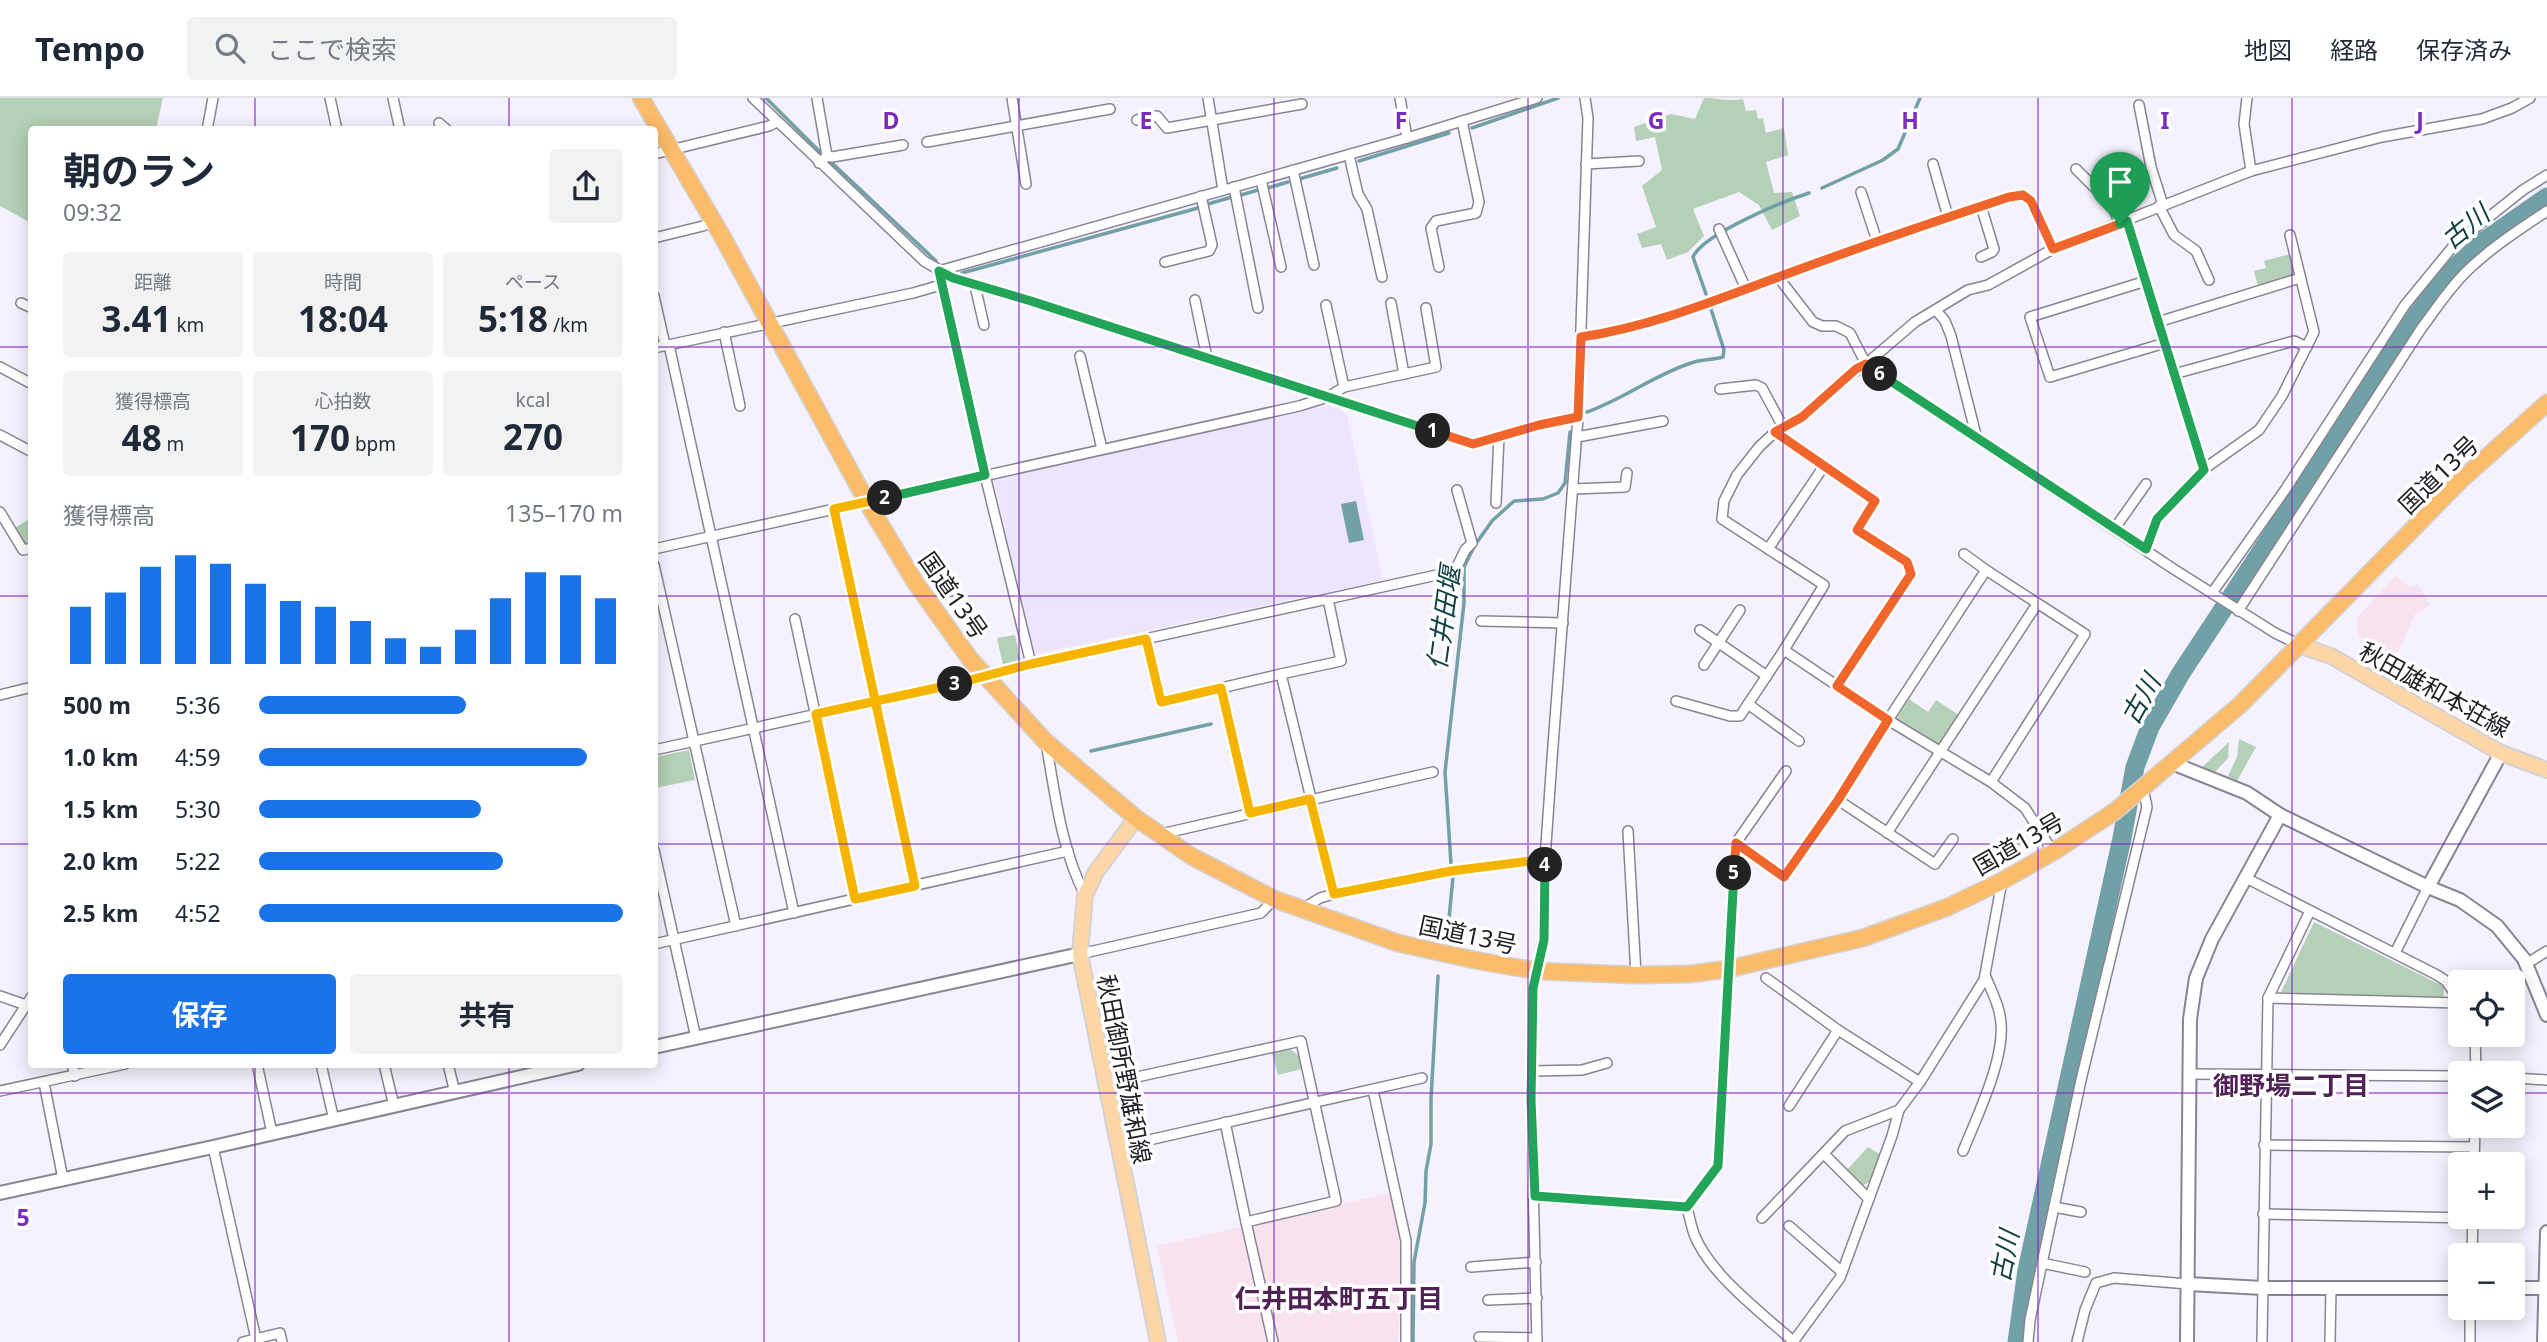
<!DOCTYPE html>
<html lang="ja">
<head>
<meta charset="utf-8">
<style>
  body { margin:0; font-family:"Noto Sans","Noto Sans JP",sans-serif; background:#f2f2f3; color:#1f2937; height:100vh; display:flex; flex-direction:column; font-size:26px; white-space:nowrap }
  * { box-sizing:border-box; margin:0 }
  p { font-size:23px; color:#747a83 }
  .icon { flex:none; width:38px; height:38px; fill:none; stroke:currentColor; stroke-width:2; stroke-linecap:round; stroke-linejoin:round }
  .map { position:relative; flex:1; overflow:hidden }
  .details { position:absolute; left:28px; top:28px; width:630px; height:942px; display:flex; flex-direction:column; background:#fff; border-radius:7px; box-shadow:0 4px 18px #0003 }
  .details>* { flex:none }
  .buttons { position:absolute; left:2448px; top:872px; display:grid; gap:14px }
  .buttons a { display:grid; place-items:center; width:77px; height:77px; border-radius:7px; background:#fff; box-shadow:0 4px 18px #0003; font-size:35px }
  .pin { position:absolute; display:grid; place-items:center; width:60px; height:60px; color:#fff; margin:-72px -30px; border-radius:50% 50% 50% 0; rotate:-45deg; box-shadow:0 0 7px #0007 }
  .pin .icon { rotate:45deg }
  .km { position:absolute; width:35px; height:35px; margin:-18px; border-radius:50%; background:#222; color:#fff; font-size:19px; line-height:35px; text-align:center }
  .round { display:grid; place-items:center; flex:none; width:74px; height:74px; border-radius:7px; background:#f2f2f3 }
  .head { display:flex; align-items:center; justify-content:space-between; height:119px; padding:0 35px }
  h1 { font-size:38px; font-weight:700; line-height:52px }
  .metrics { display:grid; grid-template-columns:repeat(3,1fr); gap:10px; height:119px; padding:7px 35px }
  .metrics div { display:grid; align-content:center; border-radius:7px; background:#f2f2f3; text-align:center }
  .metrics b { font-size:35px; font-weight:700 }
  .metrics small { font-size:19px; font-weight:400 }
  .metrics p { font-size:19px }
  .chart { height:196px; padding:14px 35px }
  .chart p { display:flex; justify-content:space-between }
  .chart svg { width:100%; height:126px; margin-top:7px; stroke:#1a73e8; stroke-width:6 }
  .primary-button { display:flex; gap:14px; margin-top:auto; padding:14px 35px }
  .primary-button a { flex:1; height:80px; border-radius:7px; background:#1a73e8; color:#fff; font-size:28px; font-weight:700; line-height:80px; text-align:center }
  .primary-button a+a { background:#f2f2f3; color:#1f2937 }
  ul { padding:0 35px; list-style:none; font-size:23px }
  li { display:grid; grid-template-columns:112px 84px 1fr; align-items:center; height:52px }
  li i { height:18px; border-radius:9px; background:#1a73e8 }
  header { display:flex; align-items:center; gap:42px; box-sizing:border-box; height:98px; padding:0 35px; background:#fff; border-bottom:2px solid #e0e1e3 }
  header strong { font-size:33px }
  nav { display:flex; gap:38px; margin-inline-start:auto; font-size:24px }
  .search { width:490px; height:63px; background:#f2f2f3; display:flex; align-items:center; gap:18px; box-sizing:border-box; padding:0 24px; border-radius:7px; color:#747a83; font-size:26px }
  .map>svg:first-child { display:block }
  .commercial { fill:#f9e2ef }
  .built { fill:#ede5fd }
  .green { fill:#b4d0b6 }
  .water { fill:#71a1a7 }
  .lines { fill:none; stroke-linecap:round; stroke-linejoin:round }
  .stream { stroke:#71a1a7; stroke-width:3.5 }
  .river { stroke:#71a1a7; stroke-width:19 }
  .street-casing { stroke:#898493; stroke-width:12 }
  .secondary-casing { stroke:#898493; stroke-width:16 }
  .primary-casing { stroke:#d2d2d3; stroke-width:18 }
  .highway-casing { stroke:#d2d2d3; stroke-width:19 }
  .street { stroke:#fff; stroke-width:9 }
  .secondary { stroke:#fff; stroke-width:12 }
  .primary { stroke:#fcd6a6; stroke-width:14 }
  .highway { stroke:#fabb6b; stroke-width:16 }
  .split-1-casing { stroke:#fff; stroke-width:14 }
  .split-2-casing { stroke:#fff; stroke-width:14 }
  .split-3-casing { stroke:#fff; stroke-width:14 }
  .split-4-casing { stroke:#fff; stroke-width:14 }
  .split-5-casing { stroke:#fff; stroke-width:14 }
  .split-6-casing { stroke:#fff; stroke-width:14 }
  .split-7-casing { stroke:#fff; stroke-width:14 }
  .split-1 { stroke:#f0652b; stroke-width:9 }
  .split-2 { stroke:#22a559; stroke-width:9 }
  .split-3 { stroke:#f5b400; stroke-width:9 }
  .split-4 { stroke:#f5b400; stroke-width:9 }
  .split-5 { stroke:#22a559; stroke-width:9 }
  .split-6 { stroke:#f0652b; stroke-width:9 }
  .split-7 { stroke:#22a559; stroke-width:9 }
  .grid { fill:none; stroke:#7b2cbf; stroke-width:2; stroke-opacity:0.55 }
  .labels { text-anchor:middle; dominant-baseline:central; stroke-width:7; stroke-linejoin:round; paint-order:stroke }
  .street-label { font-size:24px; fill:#201e24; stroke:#fff }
  .water-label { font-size:26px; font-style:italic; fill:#124045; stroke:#fff }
  .neighbourhood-label { font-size:26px; font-weight:bold; fill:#4f2256; stroke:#fff }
  .grid-label { font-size:23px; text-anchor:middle; font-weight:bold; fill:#7b2cbf; stroke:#fff; stroke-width:7; stroke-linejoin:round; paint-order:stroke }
</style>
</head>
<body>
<header>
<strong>Tempo</strong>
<div class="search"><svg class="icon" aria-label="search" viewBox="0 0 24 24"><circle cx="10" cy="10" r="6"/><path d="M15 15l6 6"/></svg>ここで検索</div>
<nav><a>地図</a><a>経路</a><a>保存済み</a></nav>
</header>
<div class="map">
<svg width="2547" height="1244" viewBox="0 0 2547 1244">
  <rect width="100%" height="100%" fill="#f5f1fe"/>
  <g class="commercial">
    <path d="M2396,477L2409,489L2418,486L2430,507L2414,517L2396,559L2366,544L2359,537L2356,527L2357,520Z"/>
    <path d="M1390,1095L1403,1147L1398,1244H1178L1157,1148Z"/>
  </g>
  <path class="built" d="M1335,306L1347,317L1383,482L1033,557L994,382Z"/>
  <g class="green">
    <path d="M0,0H163L156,31L32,32L31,125L0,108Z"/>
    <path d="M1704,0C1718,0 1729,4 1743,1L1746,13L1756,12L1758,21L1763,20L1766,35L1784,30L1788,57L1766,64L1774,95L1792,94L1800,118L1772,132L1759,107L1739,94L1693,111L1704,138L1688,154L1667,162L1661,146L1642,150L1637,136L1656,129L1642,88L1662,72L1655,39L1636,43L1634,29L1671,16L1695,21Z"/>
    <path d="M2290,156L2294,172L2291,180L2258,188L2254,173L2266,170L2264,163Z"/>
    <path d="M31,420V448H29L24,444L15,430Z"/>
    <path d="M1015,537L1021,563L1003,567L997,540Z"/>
    <path d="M1909,601L1928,614L1936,602L1959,617L1937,649L1896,621Z"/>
    <path d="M2239,641L2256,649L2237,683L2228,678L2237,659Z"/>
    <path d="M2229,644L2228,660L2214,675L2200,671Z"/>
    <path d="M689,652L695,682L655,690V659Z"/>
    <path d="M2314,824L2437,885L2444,889L2443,902L2281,894Z"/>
    <path d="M1290,951L1299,958L1302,971L1278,977L1272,955Z"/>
    <path d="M1868,1049L1880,1056L1871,1083L1862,1088L1847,1072Z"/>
  </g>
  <path class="water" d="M1356,403L1364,442L1349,445L1341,406Z"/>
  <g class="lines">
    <g class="stream">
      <path d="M766,0L820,54"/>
      <path d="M1472,30L1558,0"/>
      <path d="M1359,63L1449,35"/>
      <path d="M831,64L936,163"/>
      <path d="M1299,81L1337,70"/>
      <path d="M1268,90L1288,84"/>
      <path d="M1822,90L1883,62L1898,51L1920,0"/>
      <path d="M1241,97L1258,92"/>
      <path d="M1208,106L1232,99"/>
      <path d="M962,175L1198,110"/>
      <path d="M1706,196L1693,159C1703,136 1784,103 1809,95"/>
      <path d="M1587,314C1624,301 1654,277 1691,265C1701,261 1712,262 1723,259L1724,252L1711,211"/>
      <path d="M1091,653L1211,626"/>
      <path d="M1451,766L1445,674L1464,505V469L1475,447L1492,423L1514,403L1543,401L1558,395L1565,385L1570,334"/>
      <path d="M1447,841L1453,779"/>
      <path d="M1413,1244L1414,1164L1425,1105L1426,1073L1431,1046V1001L1438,878"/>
    </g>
    <path class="river" d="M2017,1244L2027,1172L2122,740L2135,669L2150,629L2181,575L2301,393L2388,255L2449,175L2484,143L2547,99"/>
    <defs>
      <g id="street">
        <path d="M330,0L337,32"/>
        <path d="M393,0L400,32"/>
        <path d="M753,0L924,163L953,180L1031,203L1473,346L1539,327L1578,319"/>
        <path d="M817,0L827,58"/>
        <path d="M1012,0L1026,86"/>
        <path d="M1208,0L1223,92"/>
        <path d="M1400,0L1407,40"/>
        <path d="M2247,0L2244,26L2251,73"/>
        <path d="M2139,7L2151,69L2163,107"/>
        <path d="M1137,22L1157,18L1167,30L1302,6"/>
        <path d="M439,25L447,32"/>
        <path d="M207,32L213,0"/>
        <path d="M927,44L1110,11"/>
        <path d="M654,56L769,28L777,24"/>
        <path d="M1349,57L1358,96L1367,111L1382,179"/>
        <path d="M819,65L827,58L832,59L903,47"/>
        <path d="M1586,66L1639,63"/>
        <path d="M1933,66L1948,119"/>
        <path d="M2076,71L2112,107L2120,126"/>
        <path d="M1293,72L1314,167"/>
        <path d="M1261,82L1281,169"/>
        <path d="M1234,89L1258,210"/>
        <path d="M1861,94L1877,143"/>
        <path d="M1981,108L1994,151L1992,154L1981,159"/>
        <path d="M2159,108L2174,137L2196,153L2209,182"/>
        <path d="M2127,123L2204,371"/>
        <path d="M1719,131L1746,191"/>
        <path d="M654,140L703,128L713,123"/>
        <path d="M1165,164L1209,153L1212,147L1201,98"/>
        <path d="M1439,169L1431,130L1436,123L1476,115L1479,104L1462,23"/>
        <path d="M1778,179L1813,224L1822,228H1836L1850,235L1866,266L2172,470L2275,535L2300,547"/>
        <path d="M2146,183L2030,219L2050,279L2165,245"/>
        <path d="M975,188L984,227"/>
        <path d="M654,198L665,247"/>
        <path d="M1195,202L1207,260"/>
        <path d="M21,205L32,210"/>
        <path d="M1391,205L1404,276"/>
        <path d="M1326,207L1344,289"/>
        <path d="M1936,212L1945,223L1951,238L1977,341"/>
        <path d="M2158,224L2300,180"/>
        <path d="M724,234L740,308"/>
        <path d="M1581,239C1650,229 1716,201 1781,178C1857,150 1932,124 2009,99L2023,97L2031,103L2053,151L2251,73L2382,39L2482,21L2512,10L2530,0"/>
        <path d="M669,247L794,815"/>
        <path d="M654,250L913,195L941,187"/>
        <path d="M1080,258L1102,351"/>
        <path d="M0,269L32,286"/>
        <path d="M2174,276L2294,243L2307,249"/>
        <path d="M1720,291L1756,287L1762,290L1783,329"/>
        <path d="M1775,334L1875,403L1857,432L1907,464L1911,476L1837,588"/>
        <path d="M0,337L32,354"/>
        <path d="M1577,339L1663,323"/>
        <path d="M1573,391L1625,389L1627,375"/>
        <path d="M1496,405L1499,338"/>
        <path d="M834,411L915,788"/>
        <path d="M0,414L23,452L32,450"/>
        <path d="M2115,430L2146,386"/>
        <path d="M654,451L1299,308L1328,299L1344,289L1436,269L1426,210"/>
        <path d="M1768,451L1824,368"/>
        <path d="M2146,451L2157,421L2204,371L2259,332L2282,298L2314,234L2290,137"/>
        <path d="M1964,456L1986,472"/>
        <path d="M654,467L736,828"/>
        <path d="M1986,472L2085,536L1991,684L1888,622Z"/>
        <path d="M2212,495L2285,392L2405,207L2455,146L2523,92L2547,77"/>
        <path d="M1328,501L1341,563L1281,576L1334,796"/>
        <path d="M2238,513L2421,231C2436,211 2450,189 2468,172C2492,149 2520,131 2547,113"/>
        <path d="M795,521L855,801"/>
        <path d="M1481,523L1563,525"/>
        <path d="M1700,532L1767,578"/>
        <path d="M1146,541L1161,604L1281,576"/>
        <path d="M1784,552L1824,487L1722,421L1724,403L1737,377L1759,349L1775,334L1802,319L1840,284L1866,266L1915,224L1968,192L1988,187L2053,151"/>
        <path d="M1031,566L985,377L939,173L1407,40L1537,0"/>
        <path d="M1704,567L1740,512"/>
        <path d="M1221,590L1250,715"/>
        <path d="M0,597L32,589"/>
        <path d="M1676,603L1730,618H1740L1748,606"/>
        <path d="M1046,645C1055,695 1061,751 1085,797"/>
        <path d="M654,652L972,582L1031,566L1455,473L1465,452L1472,445L1457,392"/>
        <path d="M1991,684L2025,710L2053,754"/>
        <path d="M1838,702L1935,766L1953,741"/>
        <path d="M1628,733L1636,877"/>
        <path d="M1887,735L2037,506"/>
        <path d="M1161,736L1433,674"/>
        <path d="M1736,745L1786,673"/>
        <path d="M654,752L696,940"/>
        <path d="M2246,780L2437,877L2446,883L2460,903"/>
        <path d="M1302,811L1320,800L1334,796L1451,773L1545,761"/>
        <path d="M654,846L1068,753"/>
        <path d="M2395,855L2428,789"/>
        <path d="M1080,856L1261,815L1274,801"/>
        <path d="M2526,866L2547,853"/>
        <path d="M1766,880L1838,932L1920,984"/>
        <path d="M0,898L26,907"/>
        <path d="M2268,900L2460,905"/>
        <path d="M2475,936L2476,975"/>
        <path d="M0,947L32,898"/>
        <path d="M72,966L75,978"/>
        <path d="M257,966L272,1035"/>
        <path d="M321,966L334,1022"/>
        <path d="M384,966L394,1008"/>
        <path d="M448,966L455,995"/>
        <path d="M1532,973L1582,972L1607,965"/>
        <path d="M2189,976L2460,978"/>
        <path d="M2513,980L2547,982"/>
        <path d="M44,985L63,1081"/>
        <path d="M1105,986L1301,943L1336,1103L1246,1124L1225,1024"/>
        <path d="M1373,992L1406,1143V1244"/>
        <path d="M0,993L125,966"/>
        <path d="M1789,1008L1838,932"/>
        <path d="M2264,1047L2474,1049"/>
        <path d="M213,1049L256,1241"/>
        <path d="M1118,1049L1422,980"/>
        <path d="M1963,1053C1977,1018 2008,956 2000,918C1998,904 1990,890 1985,877"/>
        <path d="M1824,1056L1869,1101"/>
        <path d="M2474,1066L2475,1027"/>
        <path d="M1535,1099L1687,1109C1689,1118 1691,1127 1694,1136C1710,1177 1761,1214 1794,1244"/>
        <path d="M1687,1109L1718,1068L1736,745L1784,779L1838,702L1888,622L1784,552L1748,606L1799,643"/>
        <path d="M2054,1109L2081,1114"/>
        <path d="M2263,1116L2473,1120"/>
        <path d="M1762,1120L1845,1033L1899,1012"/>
        <path d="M1246,1124L1273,1244"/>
        <path d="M1789,1128L1842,1174"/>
        <path d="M2472,1157L2473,1118"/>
        <path d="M2042,1165L2085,1174"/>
        <path d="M1471,1169L1536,1164"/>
        <path d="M1488,1202L1537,1200"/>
        <path d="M1479,1239L1537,1240"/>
        <path d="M243,1244L280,1235L282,1244"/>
        <path d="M1537,1244L1531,1002L1533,890L1543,842L1545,761L1552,661L1578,319L1588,20L1585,0"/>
        <path d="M1793,1244L1840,1180L1892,1038L1899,1012L1920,984L1984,882L2002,783"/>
        <path d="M2028,1244L2030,1222L2081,982L2147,709L2143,690"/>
        <path d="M2077,1244L2085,1212L2096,1185L2114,1180L2188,1186"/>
        <path d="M2262,1244L2268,900L2310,813"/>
        <path d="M2330,1244L2331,1190"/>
        <path d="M2470,1244V1209"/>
      </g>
      <g id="secondary">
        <path d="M2172,665L2247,695L2280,717L2428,789L2460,802L2497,828L2524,861L2547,917"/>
        <path d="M2428,789L2501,655"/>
        <path d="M654,949L1080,856"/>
        <path d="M0,1095L213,1049L578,966"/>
        <path d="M2188,1186L2263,1190H2460"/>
        <path d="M2513,1190H2545"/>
        <path d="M2187,1244L2190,921L2196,880L2212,841L2280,717"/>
        <path d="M2544,1244L2547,1134"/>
      </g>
      <g id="primary">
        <path d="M2301,548L2331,558L2501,655L2547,672"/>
        <path d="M1136,720L1096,774L1085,797L1080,856L1158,1244"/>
      </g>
      <path id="highway" d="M641,0L722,138L867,404L915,484L970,561L1045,643L1136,720L1191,758L1274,801L1398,845L1474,862L1537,873L1636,877L1690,876L1728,871L1863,840L1948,809L2002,783L2053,754L2114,714L2240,607L2460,383L2547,305"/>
    </defs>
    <use href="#street" class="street-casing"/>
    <use href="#secondary" class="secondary-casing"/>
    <use href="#primary" class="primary-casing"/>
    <use href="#highway" class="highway-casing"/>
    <use href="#street" class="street"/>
    <use href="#secondary" class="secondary"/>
    <use href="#primary" class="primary"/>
    <use href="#highway" class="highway"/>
  </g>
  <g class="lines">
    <defs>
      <path id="split-1" d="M1433,333L1473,346L1539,327L1578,319L1581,239C1650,229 1716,202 1781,178C1857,150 1933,124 2009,99L2023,97L2031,103L2053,151L2120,126"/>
      <path id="split-2" d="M885,400L985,377L939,173L953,180L1031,203L1433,333"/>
      <path id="split-3" d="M885,400L834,411L915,788L855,801L816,616L955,586"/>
      <path id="split-4" d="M955,586L1031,566L1146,541L1161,604L1221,590L1250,715L1310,701L1334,796L1451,773L1545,761V767"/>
      <path id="split-5" d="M1545,767L1544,842L1533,890L1531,1002L1535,1098L1687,1109L1718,1068L1734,775"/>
      <path id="split-6" d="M1734,775L1736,745L1784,779L1838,702L1888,622L1837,588L1911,476L1907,464L1857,432L1875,403L1775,334L1802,319L1856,271L1866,266L1880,276"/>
      <path id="split-7" d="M1880,276L2146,451L2157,421L2204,372L2127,123L2120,126"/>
    </defs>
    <use href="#split-1" class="split-1-casing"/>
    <use href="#split-2" class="split-2-casing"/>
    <use href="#split-3" class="split-3-casing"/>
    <use href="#split-4" class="split-4-casing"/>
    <use href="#split-5" class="split-5-casing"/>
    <use href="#split-6" class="split-6-casing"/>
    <use href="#split-7" class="split-7-casing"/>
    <use href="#split-1" class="split-1"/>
    <use href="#split-2" class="split-2"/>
    <use href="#split-3" class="split-3"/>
    <use href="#split-4" class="split-4"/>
    <use href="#split-5" class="split-5"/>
    <use href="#split-6" class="split-6"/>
    <use href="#split-7" class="split-7"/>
  </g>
  <path class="grid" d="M255,0V32M509,0V32M764,0V1244M1019,0V1244M1274,0V1244M1528,0V1244M1783,0V1244M2038,0V1244M2292,0V1244M0,249H32M654,249H2547M0,498H32M654,498H2547M0,746H32M654,746H2547M255,966V1244M509,966V1244M0,995H2460M2513,995H2547"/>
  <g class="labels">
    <g class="street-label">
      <text transform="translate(2438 376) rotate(-44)">国道13号</text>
      <text transform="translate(954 497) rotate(55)">国道13号</text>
      <text transform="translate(2435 591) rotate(29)">秋田雄和本荘線</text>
      <text transform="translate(2018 745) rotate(-30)">国道13号</text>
      <text transform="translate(1468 836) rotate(12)">国道13号</text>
      <text transform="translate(1125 971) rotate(79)">秋田御所野雄和線</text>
    </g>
    <g class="water-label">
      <text transform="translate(2465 128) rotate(-39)">古川</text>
      <text transform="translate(1443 520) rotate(-82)">仁井田堰</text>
      <text transform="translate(2140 601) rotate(-61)">古川</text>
      <text transform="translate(2004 1158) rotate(-79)">古川</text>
    </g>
    <g class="neighbourhood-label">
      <text x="2291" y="987">御野場二丁目</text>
      <text x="1339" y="1200">仁井田本町五丁目</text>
    </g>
  </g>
  <g class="grid-label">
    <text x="891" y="31">D</text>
    <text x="1146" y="31">E</text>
    <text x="1401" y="31">F</text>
    <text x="1656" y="31">G</text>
    <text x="1910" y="31">H</text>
    <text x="2165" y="31">I</text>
    <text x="2420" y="31">J</text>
    <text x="23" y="1128">5</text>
  </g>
</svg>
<div class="buttons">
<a><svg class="icon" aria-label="locate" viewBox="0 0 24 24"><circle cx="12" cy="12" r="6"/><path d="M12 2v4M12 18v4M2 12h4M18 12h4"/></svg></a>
<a><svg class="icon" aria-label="layers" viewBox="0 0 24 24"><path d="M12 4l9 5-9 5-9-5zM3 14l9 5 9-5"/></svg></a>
<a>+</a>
<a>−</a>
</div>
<div class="pin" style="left:2120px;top:126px;background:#1e9e55"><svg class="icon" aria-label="arrive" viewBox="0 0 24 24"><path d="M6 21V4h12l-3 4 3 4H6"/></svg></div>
<b class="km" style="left:1433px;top:333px">1</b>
<b class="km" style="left:885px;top:400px">2</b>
<b class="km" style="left:955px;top:586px">3</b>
<b class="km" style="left:1545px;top:767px">4</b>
<b class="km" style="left:1734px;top:775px">5</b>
<b class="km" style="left:1880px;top:276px">6</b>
<section class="details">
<div class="head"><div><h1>朝のラン</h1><p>09:32</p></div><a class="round"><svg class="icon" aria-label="share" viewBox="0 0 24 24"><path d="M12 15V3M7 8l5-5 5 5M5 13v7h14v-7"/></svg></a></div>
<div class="metrics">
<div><p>距離</p><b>3.41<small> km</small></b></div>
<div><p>時間</p><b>18:04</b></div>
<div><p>ペース</p><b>5:18<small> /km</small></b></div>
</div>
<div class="metrics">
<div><p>獲得標高</p><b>48<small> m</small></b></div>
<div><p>心拍数</p><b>170<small> bpm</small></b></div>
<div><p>kcal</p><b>270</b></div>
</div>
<div class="chart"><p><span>獲得標高</span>135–170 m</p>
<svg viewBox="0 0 160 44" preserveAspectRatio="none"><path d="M5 44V24M15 44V19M25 44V10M35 44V6M45 44V9M55 44V16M65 44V22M75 44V24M85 44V29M95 44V35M105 44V38M115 44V32M125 44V21M135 44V12M145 44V13M155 44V21"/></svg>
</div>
<ul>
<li><b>500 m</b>5:36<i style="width:57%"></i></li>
<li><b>1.0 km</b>4:59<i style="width:90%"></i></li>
<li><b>1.5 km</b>5:30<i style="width:61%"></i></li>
<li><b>2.0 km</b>5:22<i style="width:67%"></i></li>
<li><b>2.5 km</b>4:52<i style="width:100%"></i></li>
</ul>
<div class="primary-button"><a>保存</a><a>共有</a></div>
</section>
</div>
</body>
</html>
